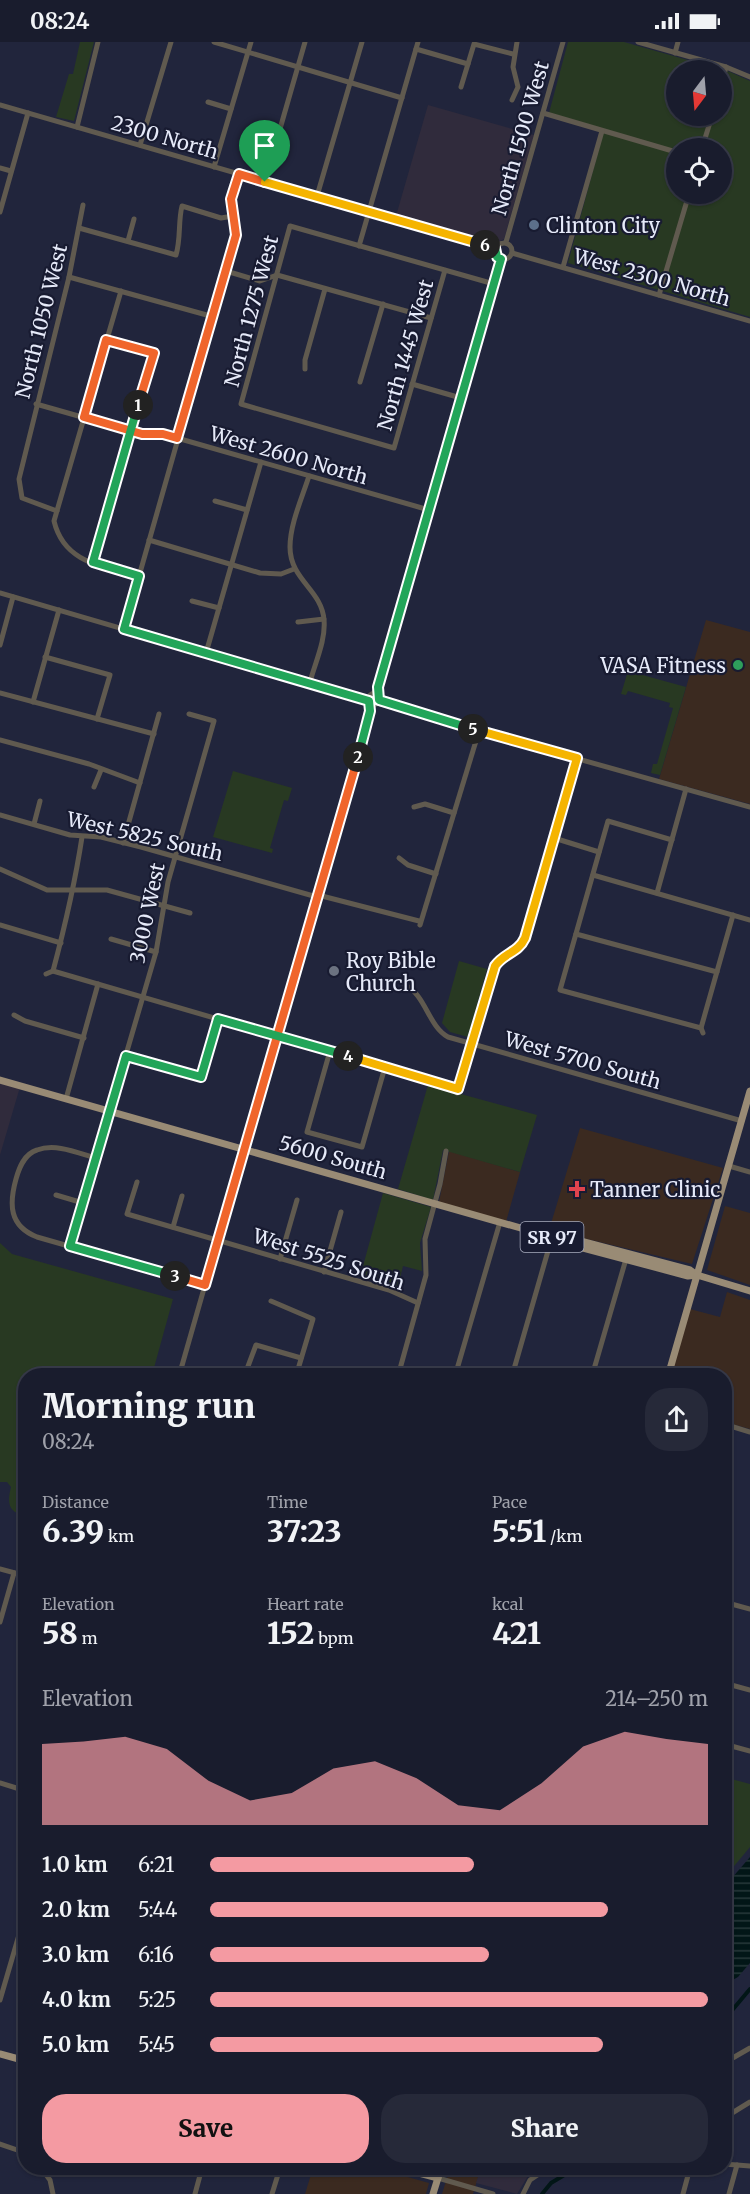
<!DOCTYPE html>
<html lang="en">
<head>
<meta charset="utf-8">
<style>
  body { margin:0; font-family:Merriweather,serif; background:#262939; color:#f1f3f6; height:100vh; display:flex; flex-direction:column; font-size:22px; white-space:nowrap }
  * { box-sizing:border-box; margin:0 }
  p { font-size:20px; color:#9fa1aa }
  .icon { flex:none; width:33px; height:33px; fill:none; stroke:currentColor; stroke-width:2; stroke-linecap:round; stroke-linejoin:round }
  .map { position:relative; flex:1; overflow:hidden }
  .panel { position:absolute; left:18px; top:1326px; width:714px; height:807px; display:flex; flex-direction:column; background:#191c2d; border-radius:24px; box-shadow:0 2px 4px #0004,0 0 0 2px #373a49 }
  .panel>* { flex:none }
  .needle { width:39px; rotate:196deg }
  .tools { position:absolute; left:666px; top:18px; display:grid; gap:12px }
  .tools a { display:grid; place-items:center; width:66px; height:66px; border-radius:50%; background:#191c2d; box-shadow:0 2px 4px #0004,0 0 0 2px #373a49; font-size:30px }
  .pin { position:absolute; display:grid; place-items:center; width:51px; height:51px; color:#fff; margin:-62px -26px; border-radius:50% 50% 50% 0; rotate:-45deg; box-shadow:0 0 6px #0007 }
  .pin .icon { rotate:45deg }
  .km { position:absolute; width:30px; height:30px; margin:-15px; border-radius:50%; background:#222; color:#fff; font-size:16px; line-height:30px; text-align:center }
  .round { display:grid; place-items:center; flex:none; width:63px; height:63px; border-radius:24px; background:#262939 }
  .overview { display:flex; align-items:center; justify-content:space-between; height:102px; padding:0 24px }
  h1 { font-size:33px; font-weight:800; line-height:45px }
  .metrics { display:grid; grid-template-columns:repeat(3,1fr); gap:9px; height:102px; padding:6px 24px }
  .metrics div { display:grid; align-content:center }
  .metrics b { font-size:30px; font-weight:800 }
  .metrics small { font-size:16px; font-weight:400 }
  .metrics p { font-size:16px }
  .chart { height:168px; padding:12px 24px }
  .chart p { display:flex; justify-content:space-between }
  .chart svg { width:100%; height:108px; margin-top:6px; fill:#f49aa2; opacity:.7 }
  .cta { display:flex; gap:12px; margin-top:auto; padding:12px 24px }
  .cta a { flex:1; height:69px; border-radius:24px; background:#f49aa2; color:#111; font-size:24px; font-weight:800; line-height:69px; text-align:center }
  .cta a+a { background:#262939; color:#f1f3f6 }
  ul { padding:0 24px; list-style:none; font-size:20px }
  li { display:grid; grid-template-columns:96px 72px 1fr; align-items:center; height:45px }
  li i { height:15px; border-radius:8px; background:#f49aa2 }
  .status { display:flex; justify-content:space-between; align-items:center; height:42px; padding:0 30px; background:#191c2d; direction:ltr }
  .status svg { height:16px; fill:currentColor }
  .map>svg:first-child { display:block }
  .commercial { fill:#3b2a20 }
  .education { fill:#302b3c }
  .green { fill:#283922; fill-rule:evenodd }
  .water { fill:url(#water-rules) }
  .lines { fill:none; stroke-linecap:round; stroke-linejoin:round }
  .canal { stroke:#021617; stroke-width:4 }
  .minor { stroke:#605a4f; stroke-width:5 }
  .major { stroke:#998b75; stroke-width:7 }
  .split-1-casing { stroke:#fff; stroke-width:12 }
  .split-2-casing { stroke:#fff; stroke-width:12 }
  .split-3-casing { stroke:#fff; stroke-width:12 }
  .split-4-casing { stroke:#fff; stroke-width:12 }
  .split-5-casing { stroke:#fff; stroke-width:12 }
  .split-6-casing { stroke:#fff; stroke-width:12 }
  .split-7-casing { stroke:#fff; stroke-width:12 }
  .split-1 { stroke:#f0652b; stroke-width:8 }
  .split-2 { stroke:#22a559; stroke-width:8 }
  .split-3 { stroke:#f0652b; stroke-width:8 }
  .split-4 { stroke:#22a559; stroke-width:8 }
  .split-5 { stroke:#f5b400; stroke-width:8 }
  .split-6 { stroke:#22a559; stroke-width:8 }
  .split-7 { stroke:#f5b400; stroke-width:8 }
  .service-dot { fill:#5c6f8a; stroke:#181b31; stroke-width:2 }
  .leisure-dot { fill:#2e9e5b; stroke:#181b31; stroke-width:2 }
  .worship-dot { fill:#6b7280; stroke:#181b31; stroke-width:2 }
  .health-dot { fill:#e0444e; stroke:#181b31; stroke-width:2 }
  .labels { text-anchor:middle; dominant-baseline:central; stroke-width:4.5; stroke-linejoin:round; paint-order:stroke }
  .shield { fill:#181b31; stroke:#a8acbd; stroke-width:1.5 }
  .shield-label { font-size:18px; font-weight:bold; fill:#e6eaf9 }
  .street-label { font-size:20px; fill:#e6eaf9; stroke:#181b31 }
  .poi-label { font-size:20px; fill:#e6eaf9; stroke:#181b31; text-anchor:start }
</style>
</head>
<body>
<div class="status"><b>08:24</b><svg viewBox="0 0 49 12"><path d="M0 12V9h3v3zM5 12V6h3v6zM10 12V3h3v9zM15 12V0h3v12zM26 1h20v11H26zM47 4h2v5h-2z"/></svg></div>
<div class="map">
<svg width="750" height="2152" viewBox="0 0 750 2152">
  <defs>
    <pattern id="water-rules" width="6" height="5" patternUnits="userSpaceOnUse" patternTransform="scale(1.5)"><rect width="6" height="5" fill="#021617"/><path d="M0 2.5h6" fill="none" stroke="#27383a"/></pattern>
  </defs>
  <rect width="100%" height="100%" fill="#21253c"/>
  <g class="commercial">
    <path d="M706,578L750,590V762L659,737Z"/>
    <path d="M580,1086L723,1126L692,1222L549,1188Z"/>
    <path d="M449,1109L520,1130L506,1180L439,1160Z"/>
    <path d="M725,1164L750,1171V1243L707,1228Z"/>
    <path d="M727,1250L750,1258V1387L725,1380L724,1334H671L690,1267L720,1275Z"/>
    <path d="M313,2126H376L429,2141L426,2152H305Z"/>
    <path d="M450,2126H481L473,2152H442Z"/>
  </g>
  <g class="education">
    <path d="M428,63L534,93L504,197L493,203L396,174Z"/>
    <path d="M0,1041L20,1045L0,1113Z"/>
    <path d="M481,2126H538L528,2134L517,2152L476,2141Z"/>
  </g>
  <g class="green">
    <path d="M80,0H94L74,79L56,75L69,32H73Z"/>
    <path d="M568,0H624L730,30L750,39V275L568,221L604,88L549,71ZM676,28H722V74H676ZM676,106H722V152H676Z"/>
    <path d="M628,629L686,645L660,733L651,731L653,722H657L673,666L669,665L670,661L628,649L626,653L621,652Z"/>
    <path d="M233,729L292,746L288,759L284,758L270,806L273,807L272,811L213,795Z"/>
    <path d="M459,919L487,927L468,995L450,990L442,981Z"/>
    <path d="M428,1043L537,1073L520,1130L443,1108L433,1158L398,1147Z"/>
    <path d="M383,1151L431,1165L420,1201L422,1229L403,1224L397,1248L392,1243L360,1235Z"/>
    <path d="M0,1201L12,1212L173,1257L152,1333L26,1334L25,1474C8,1470 7,1461 11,1445L7,1440H0Z"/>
    <path d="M724,1735L750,1742V1805L725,1835Z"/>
  </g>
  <path class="water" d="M750,1815V1921L738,1935L731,1939L725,1937V1844Z"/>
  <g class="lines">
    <g class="canal">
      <path d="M724,1978L750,1947"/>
      <path d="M542,2152L551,2141L576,2126"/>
    </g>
    <g class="minor">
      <path d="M214,0L402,56"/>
      <path d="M638,0L726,25L750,35"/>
      <path d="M416,7L468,22"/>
      <path d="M675,11L678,0"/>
      <path d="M722,40L726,25"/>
      <path d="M461,45L474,2L513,12"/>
      <path d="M512,58L518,45L513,25L517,0"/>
      <path d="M208,60L231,67"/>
      <path d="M0,63L495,206"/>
      <path d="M543,71L676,110"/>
      <path d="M77,85L98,0"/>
      <path d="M140,103L171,0"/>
      <path d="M702,106L712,74"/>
      <path d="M214,125L251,0"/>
      <path d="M0,126L11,129"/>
      <path d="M265,139L305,0"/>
      <path d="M317,154L362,0"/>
      <path d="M0,170L28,71"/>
      <path d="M79,186L176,213C181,196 178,180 182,164L221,176L233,174"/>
      <path d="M128,199L134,177"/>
      <path d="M506,200L563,0"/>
      <circle cx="504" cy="209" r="8"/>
      <path d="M359,204L418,0"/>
      <path d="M512,211L750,279"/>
      <path d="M563,225L602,89"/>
      <path d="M445,228L394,406L241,362L290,184L494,242"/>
      <path d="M226,229L260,239L277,233L431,276"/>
      <path d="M69,235L214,275"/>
      <path d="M121,249L54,479C64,521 102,524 139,534"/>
      <path d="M659,253L689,152"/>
      <path d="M305,327V318L325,247"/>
      <path d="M360,340L383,262"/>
      <path d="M412,342L461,356"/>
      <path d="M36,362L142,392H163L429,468"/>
      <path d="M309,434C302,456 290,482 290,505C290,538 322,548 324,578C326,598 315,621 310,640"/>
      <path d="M215,459L247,468"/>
      <path d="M57,469L22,456L19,437L69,235L83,163"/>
      <path d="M149,498L260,531L281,532L294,527"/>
      <path d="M93,520L154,311L107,298"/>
      <path d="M0,551L369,659"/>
      <path d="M192,559L219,566"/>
      <path d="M298,580L324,577"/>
      <path d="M124,587L236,193L231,157L239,132"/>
      <path d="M0,603L13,555"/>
      <path d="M206,611L261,420"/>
      <path d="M45,615L110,633L97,677"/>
      <path d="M0,651L154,692"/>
      <circle cx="374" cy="657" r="5.5"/>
      <path d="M373,652L378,645L501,217"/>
      <path d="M33,660L59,568"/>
      <path d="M378,661L750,765"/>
      <path d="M0,698L89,722L140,741"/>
      <path d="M94,745L101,728"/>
      <path d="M414,765L425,762L454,771"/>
      <path d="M0,773L70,793L101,795L141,805L317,855"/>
      <path d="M34,782L40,759"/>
      <path d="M554,796L599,810"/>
      <path d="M672,798L608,779L560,948L701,986L703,991"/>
      <path d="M123,801L159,672"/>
      <path d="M399,816L408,823L436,832"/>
      <path d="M0,827L47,848H107L190,871"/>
      <path d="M593,833L750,878"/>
      <path d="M657,851L686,747"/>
      <path d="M318,853L419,879"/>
      <path d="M0,883L61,901"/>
      <path d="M420,883L479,689"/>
      <path d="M576,892L717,930"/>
      <path d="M111,897L156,910"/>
      <path d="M53,929C65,884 75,841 82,795"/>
      <path d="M46,932L53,929L458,1047"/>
      <path d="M405,943C426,953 428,984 448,995L742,1079"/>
      <path d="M14,973L25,979L84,996"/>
      <path d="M701,986L733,873"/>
      <path d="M330,1009L307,1090L362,1105L385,1025"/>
      <path d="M126,1014L201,1035L218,977"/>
      <path d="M457,1051L495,924C504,911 518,911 525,896L577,716"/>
      <path d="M66,1057L98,942"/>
      <path d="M96,1116C78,1111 56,1101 37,1108C24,1112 19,1126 16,1137C9,1162 9,1184 37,1195L205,1243"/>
      <path d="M729,1124L750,1130"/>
      <path d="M137,1140L127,1172L389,1248L418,1261"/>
      <path d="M56,1153L83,1161"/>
      <path d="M173,1185L182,1154"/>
      <path d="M70,1204L156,910L168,840L214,679L189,672"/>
      <path d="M280,1217L297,1158"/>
      <path d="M324,1230L341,1170"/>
      <path d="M271,1259L313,1277L296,1334"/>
      <path d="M247,1327L256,1303L301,1316"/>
      <path d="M179,1334L371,662"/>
      <path d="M398,1334L426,1233L425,1197L440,1142L446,1109"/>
      <path d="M455,1334L500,1180"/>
      <path d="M512,1334L552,1195"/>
      <path d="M592,1334L626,1217"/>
      <path d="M724,1382L750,1390"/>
      <path d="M0,1527L26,1534"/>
      <path d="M724,1560L750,1567"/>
      <path d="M0,1580L14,1531"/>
      <path d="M724,1641L750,1648"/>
      <path d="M724,1702L750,1709"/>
      <path d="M0,1741L26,1749"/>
      <path d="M0,1958L26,1869"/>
      <path d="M724,2021L750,2006"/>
      <path d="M724,2076L750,2060"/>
      <path d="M0,2102L26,2111"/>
      <path d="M724,2122L750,2124"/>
      <path d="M41,2126L50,2138L53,2152"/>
      <path d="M438,2136L493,2152"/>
      <path d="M195,2152L202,2126"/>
      <path d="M272,2152L280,2126"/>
      <path d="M523,2152L530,2138L548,2126"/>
      <path d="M683,2152L690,2126"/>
      <path d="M729,2152L737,2123"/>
    </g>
    <g class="major">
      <path d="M0,1038L552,1195"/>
      <path d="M697,1233L688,1234L568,1202L552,1195L569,1196L690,1228L697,1233L750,1249"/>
      <path d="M668,1334L750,1049"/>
      <path d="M0,2012L26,2019"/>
      <path d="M400,2126L438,2136"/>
      <path d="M433,2152L441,2126"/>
    </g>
  </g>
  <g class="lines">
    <defs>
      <path id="split-1" d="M138,363L154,311L106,298L84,375L142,392H163L177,396L236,193L231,157L239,132L265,140"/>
      <path id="split-2" d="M138,363L93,520L139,534L124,587L369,659L370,669L358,715"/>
      <path id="split-3" d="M175,1234L205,1243L358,715"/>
      <path id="split-4" d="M175,1234L70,1204L126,1014L201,1035L218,977L348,1014"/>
      <path id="split-5" d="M348,1014L458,1047L495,924C504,911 518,911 525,896L577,716L473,687"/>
      <path id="split-6" d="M473,687L379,658L378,645L501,217L497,215L495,206L485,203"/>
      <path id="split-7" d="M265,140L485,203"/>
    </defs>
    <use href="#split-1" class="split-1-casing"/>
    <use href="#split-2" class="split-2-casing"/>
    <use href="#split-3" class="split-3-casing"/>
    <use href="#split-4" class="split-4-casing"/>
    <use href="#split-5" class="split-5-casing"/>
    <use href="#split-6" class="split-6-casing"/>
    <use href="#split-7" class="split-7-casing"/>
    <use href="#split-1" class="split-1"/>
    <use href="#split-2" class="split-2"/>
    <use href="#split-3" class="split-3"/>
    <use href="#split-4" class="split-4"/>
    <use href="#split-5" class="split-5"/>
    <use href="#split-6" class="split-6"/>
    <use href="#split-7" class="split-7"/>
  </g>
  <circle class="service-dot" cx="534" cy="183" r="6"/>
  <circle class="leisure-dot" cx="738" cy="623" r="6"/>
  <circle class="worship-dot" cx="334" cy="929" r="6"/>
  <path class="health-dot" d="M574 1138h6v6h6v6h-6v6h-6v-6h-6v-6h6z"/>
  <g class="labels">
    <rect class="shield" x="520.5" y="1180" width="63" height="30" rx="4.5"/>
    <g class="shield-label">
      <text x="552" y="1195">SR 97</text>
    </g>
    <g class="street-label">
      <text transform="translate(165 95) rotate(16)">2300 North</text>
      <text transform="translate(520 96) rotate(-74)">North 1500 West</text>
      <text transform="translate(652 235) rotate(16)">West 2300 North</text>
      <text transform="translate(251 269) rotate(-75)">North 1275 West</text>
      <text transform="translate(41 279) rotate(-76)">North 1050 West</text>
      <text transform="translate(405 313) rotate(-74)">North 1445 West</text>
      <text transform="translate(289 413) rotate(16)">West 2600 North</text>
      <text transform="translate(145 794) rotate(13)">West 5825 South</text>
      <text transform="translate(147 871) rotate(-78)">3000 West</text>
      <text transform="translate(583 1018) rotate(16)">West 5700 South</text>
      <text transform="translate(333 1115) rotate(16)">5600 South</text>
      <text transform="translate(329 1217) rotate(18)">West 5525 South</text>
    </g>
    <g class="poi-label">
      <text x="546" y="183">Clinton City</text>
      <text x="726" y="623" text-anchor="end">VASA Fitness</text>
      <text x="346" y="918">Roy Bible<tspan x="346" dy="23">Church</tspan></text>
      <text x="590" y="1147">Tanner Clinic</text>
    </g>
  </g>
</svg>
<div class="tools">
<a><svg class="needle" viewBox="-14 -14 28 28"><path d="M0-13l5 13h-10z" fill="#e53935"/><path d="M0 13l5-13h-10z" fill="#9fa1aa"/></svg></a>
<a><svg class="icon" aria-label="locate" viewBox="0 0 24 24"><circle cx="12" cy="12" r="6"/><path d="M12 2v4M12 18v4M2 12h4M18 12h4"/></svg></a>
</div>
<div class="pin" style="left:265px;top:140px;background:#1e9e55"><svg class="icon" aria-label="arrive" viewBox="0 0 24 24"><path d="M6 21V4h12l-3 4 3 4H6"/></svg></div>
<b class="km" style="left:138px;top:363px">1</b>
<b class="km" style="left:358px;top:715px">2</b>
<b class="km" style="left:175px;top:1234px">3</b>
<b class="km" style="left:348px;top:1014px">4</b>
<b class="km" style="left:473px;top:687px">5</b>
<b class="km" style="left:485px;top:203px">6</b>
<section class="panel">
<div class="overview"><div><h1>Morning run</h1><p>08:24</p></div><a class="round"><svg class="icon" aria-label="share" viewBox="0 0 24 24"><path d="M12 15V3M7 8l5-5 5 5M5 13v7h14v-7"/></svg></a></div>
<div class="metrics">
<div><p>Distance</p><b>6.39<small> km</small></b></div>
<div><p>Time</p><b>37:23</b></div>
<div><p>Pace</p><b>5:51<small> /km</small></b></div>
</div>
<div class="metrics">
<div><p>Elevation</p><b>58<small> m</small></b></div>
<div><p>Heart rate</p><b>152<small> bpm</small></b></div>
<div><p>kcal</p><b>421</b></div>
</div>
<div class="chart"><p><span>Elevation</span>214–250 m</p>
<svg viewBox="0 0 160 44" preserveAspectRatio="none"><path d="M0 44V11L10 10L20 8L30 13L40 26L50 34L60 31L70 21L80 18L90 25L100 36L110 38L120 27L130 12L140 6L150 9L160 11V44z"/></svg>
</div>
<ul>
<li><b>1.0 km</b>6:21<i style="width:53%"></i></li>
<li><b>2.0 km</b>5:44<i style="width:80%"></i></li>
<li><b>3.0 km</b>6:16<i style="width:56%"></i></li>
<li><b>4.0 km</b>5:25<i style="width:100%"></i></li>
<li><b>5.0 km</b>5:45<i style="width:79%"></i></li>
</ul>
<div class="cta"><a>Save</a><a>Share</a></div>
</section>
</div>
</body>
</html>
